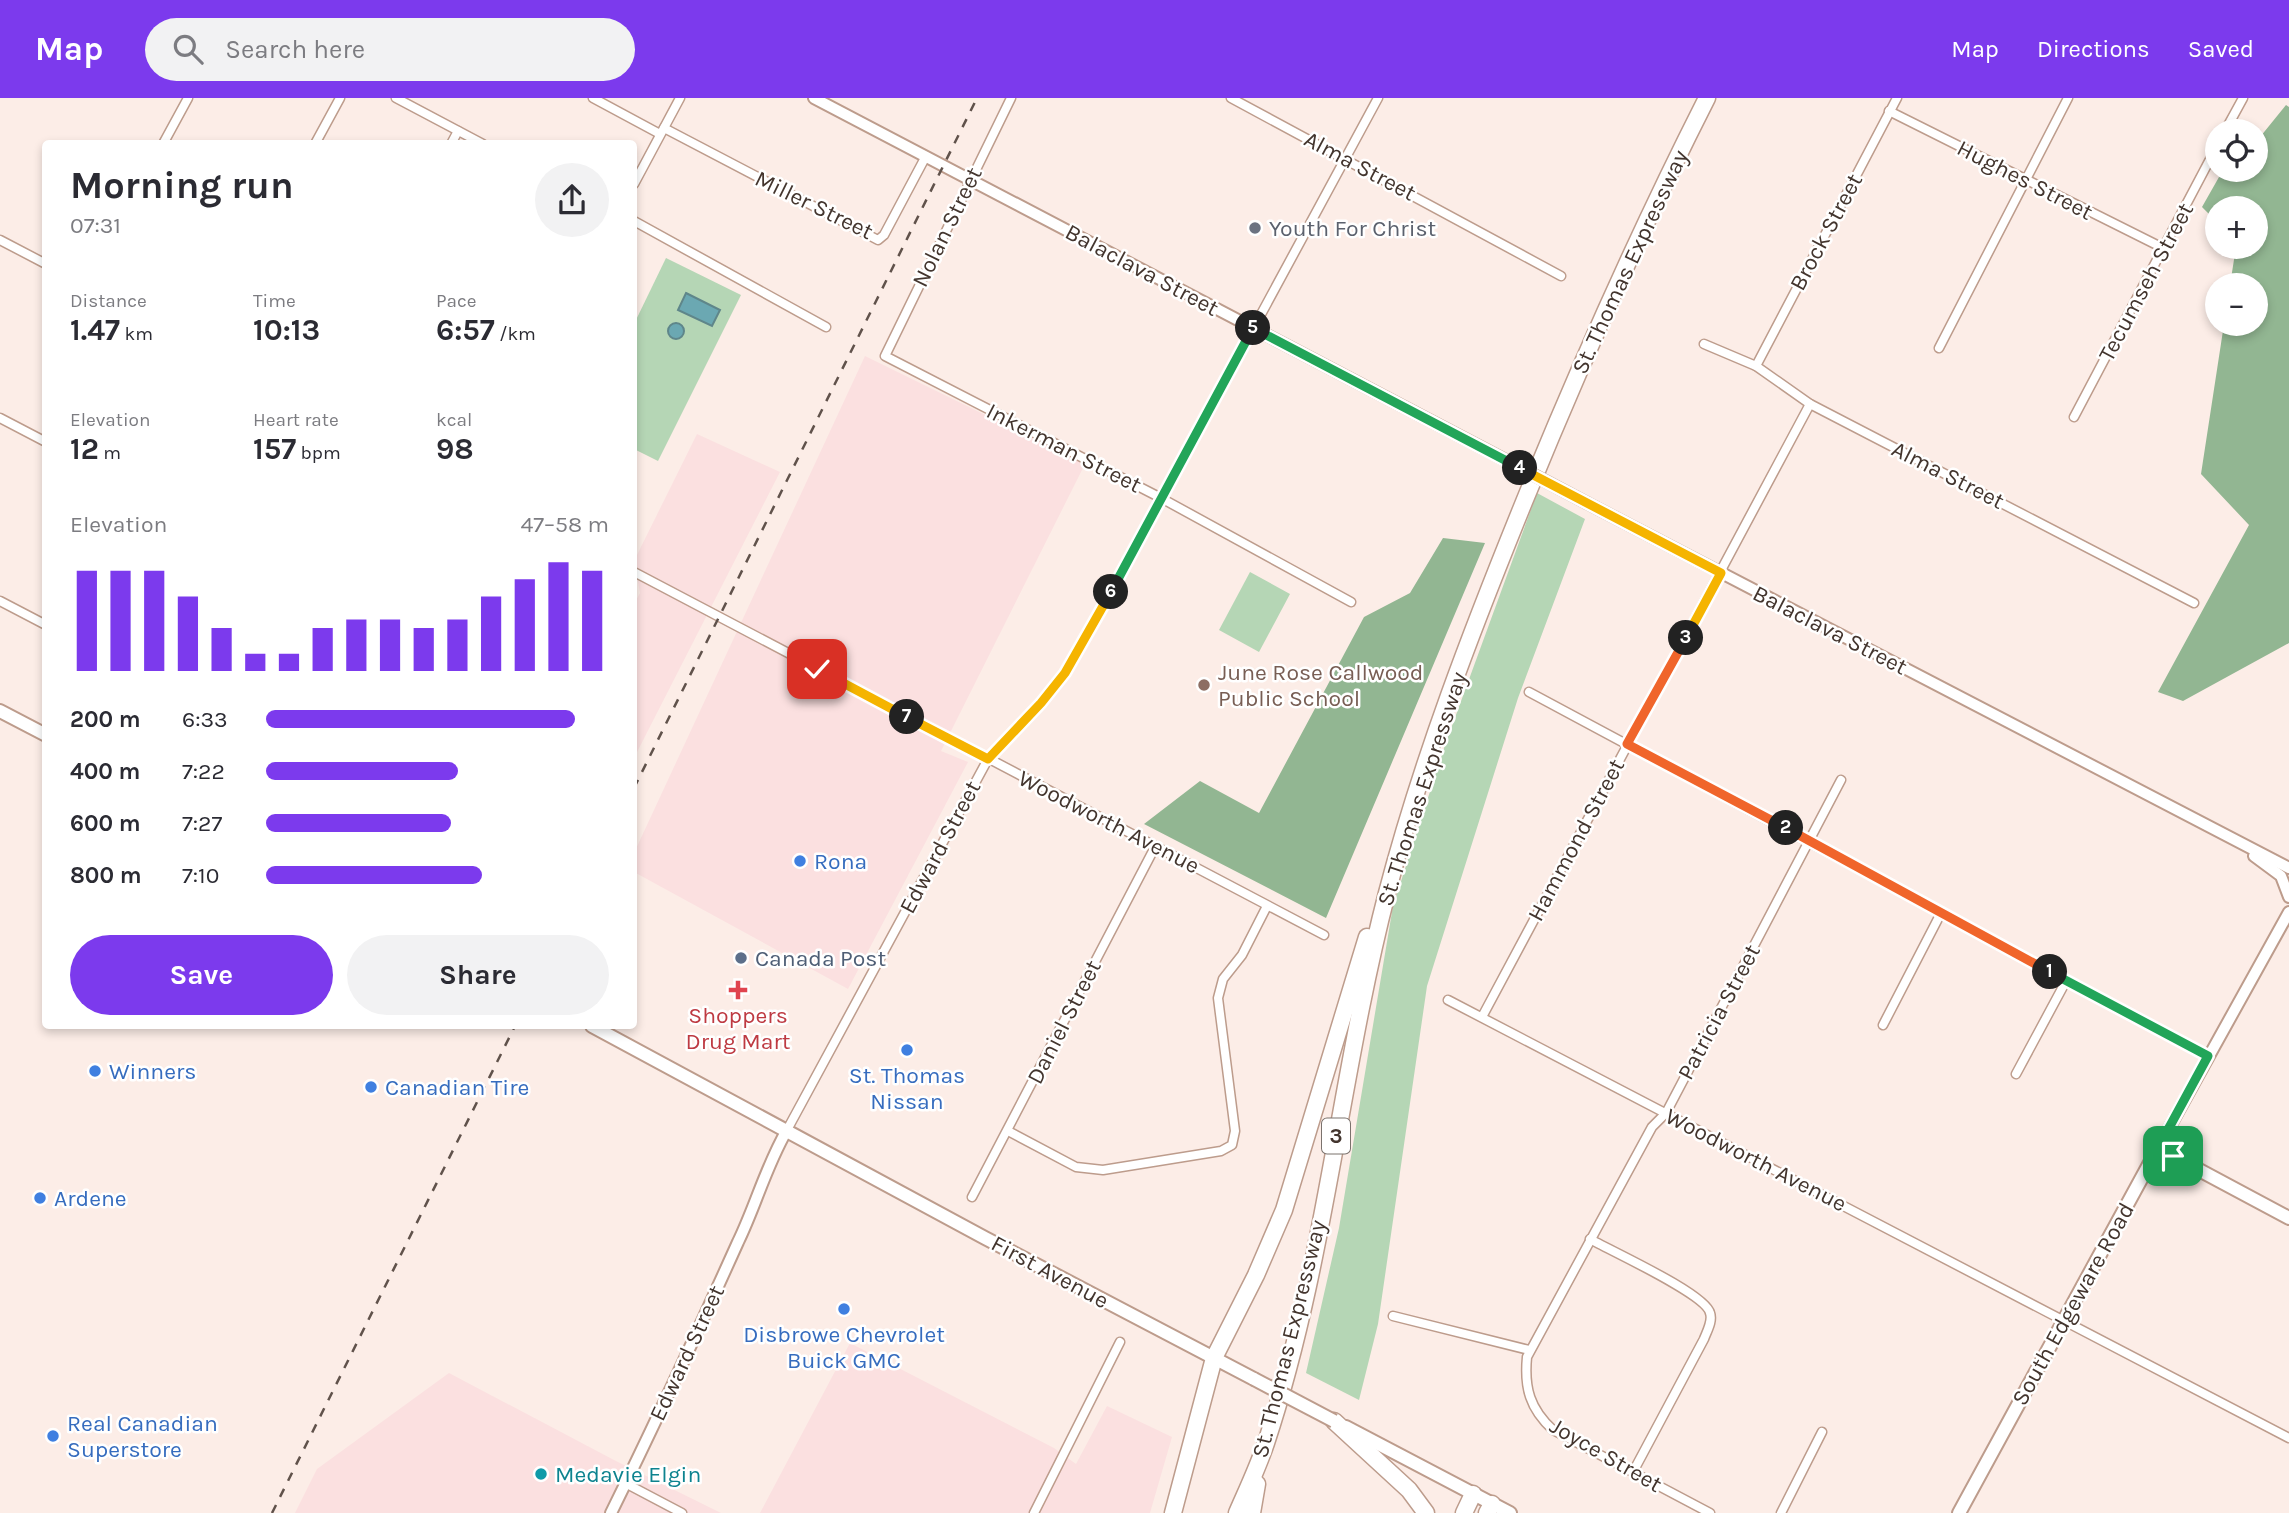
<!DOCTYPE html>
<html lang="en">
<head>
<meta charset="utf-8">
<style>
  body { margin:0; font-family:Karla,sans-serif; background:#f2f2f3; color:#2b2b33; height:100vh; display:flex; flex-direction:column; font-size:26px; white-space:nowrap }
  * { box-sizing:border-box; margin:0 }
  p { font-size:23px; color:#7c7c81 }
  .icon { flex:none; width:38px; height:38px; fill:none; stroke:currentColor; stroke-width:2; stroke-linecap:round; stroke-linejoin:round }
  .map { position:relative; flex:1; overflow:hidden }
  .side { position:absolute; left:42px; top:42px; width:595px; height:889px; display:flex; flex-direction:column; background:#fff; border-radius:7px; box-shadow:0 4px 10px #0003 }
  .side>* { flex:none }
  .controls { position:absolute; left:2205px; top:21px; display:grid; gap:14px }
  .controls a { display:grid; place-items:center; width:63px; height:63px; border-radius:50%; background:#fff; box-shadow:0 4px 10px #0003; font-size:35px }
  .pin { position:absolute; display:grid; place-items:center; width:60px; height:60px; color:#fff; margin:-30px; border-radius:14px; box-shadow:0 4px 10px #0006 }
  .km { position:absolute; width:35px; height:35px; margin:-18px; border-radius:50%; background:#222; color:#fff; font-size:19px; line-height:35px; text-align:center }
  .round { display:grid; place-items:center; flex:none; width:74px; height:74px; border-radius:37px; background:#f2f2f3 }
  .overview { display:flex; align-items:center; justify-content:space-between; height:119px; padding:0 28px }
  h1 { font-size:38px; font-weight:700; line-height:52px }
  .figures { display:grid; grid-template-columns:repeat(3,1fr); gap:10px; height:119px; padding:7px 28px }
  .figures div { display:grid; align-content:center }
  .figures b { font-size:30px; font-weight:700 }
  .figures small { font-size:19px; font-weight:400 }
  .figures p { font-size:19px }
  .chart { height:196px; padding:14px 28px }
  .chart p { display:flex; justify-content:space-between }
  .chart svg { width:100%; height:126px; margin-top:7px; stroke:#7c3aed; stroke-width:6 }
  .primary-button { display:flex; gap:14px; margin-top:auto; padding:14px 28px }
  .primary-button a { flex:1; height:80px; border-radius:42px; background:#7c3aed; color:#fff; font-size:28px; font-weight:700; line-height:80px; text-align:center }
  .primary-button a+a { background:#f2f2f3; color:#2b2b33 }
  ul { padding:0 28px; list-style:none; font-size:23px }
  li { display:grid; grid-template-columns:112px 84px 1fr; align-items:center; height:52px }
  li i { height:18px; border-radius:9px; background:#7c3aed }
  header { display:flex; align-items:center; gap:42px; box-sizing:border-box; height:98px; padding:0 35px; background:#7c3aed; color:#fff }
  header strong { font-size:33px }
  nav { display:flex; gap:38px; margin-inline-start:auto; font-size:24px }
  .search { width:490px; height:63px; background:#f2f2f3; display:flex; align-items:center; gap:18px; box-sizing:border-box; padding:0 24px; border-radius:38px; color:#7c7c81; font-size:26px }
  .map>svg:first-child { display:block }
  .industrial { fill:#fbe0e0 }
  .green { fill:#b5d6b5 }
  .forest { fill:#92b692 }
  .water { fill:#6ba8b2; stroke:#5f868a; stroke-width:2 }
  .lines { fill:none; stroke-linecap:round; stroke-linejoin:round }
  .minor-casing { stroke:#bd9c8c; stroke-width:11 }
  .tertiary-casing { stroke:#bd9c8c; stroke-width:14 }
  .secondary-casing { stroke:#bd9c8c; stroke-width:16 }
  .motorway-casing { stroke:#bd9c8c; stroke-width:19 }
  .minor { stroke:#fff; stroke-width:8 }
  .tertiary { stroke:#fff; stroke-width:10 }
  .secondary { stroke:#fff; stroke-width:12 }
  .motorway { stroke:#fff; stroke-width:16 }
  .rail { stroke:#60524b; stroke-width:2.5; stroke-dasharray:9 9; stroke-linecap:butt }
  .tertiary-bridge-casing { stroke:#bd9c8c; stroke-width:14; stroke-linecap:butt }
  .secondary-bridge-casing { stroke:#bd9c8c; stroke-width:16; stroke-linecap:butt }
  .tertiary-bridge { stroke:#fff; stroke-width:10 }
  .secondary-bridge { stroke:#fff; stroke-width:12 }
  .split-1-casing { stroke:#fff; stroke-width:14 }
  .split-2-casing { stroke:#fff; stroke-width:14 }
  .split-3-casing { stroke:#fff; stroke-width:14 }
  .split-4-casing { stroke:#fff; stroke-width:14 }
  .split-5-casing { stroke:#fff; stroke-width:14 }
  .split-6-casing { stroke:#fff; stroke-width:14 }
  .split-7-casing { stroke:#fff; stroke-width:14 }
  .split-8-casing { stroke:#fff; stroke-width:14 }
  .split-1 { stroke:#22a559; stroke-width:9 }
  .split-2 { stroke:#f0652b; stroke-width:9 }
  .split-3 { stroke:#f0652b; stroke-width:9 }
  .split-4 { stroke:#f5b400; stroke-width:9 }
  .split-5 { stroke:#22a559; stroke-width:9 }
  .split-6 { stroke:#22a559; stroke-width:9 }
  .split-7 { stroke:#f5b400; stroke-width:9 }
  .split-8 { stroke:#f5b400; stroke-width:9 }
  .worship-dot { fill:#6b7280; stroke:#fff; stroke-width:2.5 }
  .education-dot { fill:#8d6e63; stroke:#fff; stroke-width:2.5 }
  .shop-dot { fill:#3f7fe0; stroke:#fff; stroke-width:2.5 }
  .service-dot { fill:#5c6f8a; stroke:#fff; stroke-width:2.5 }
  .health-dot { fill:#e0444e; stroke:#fff; stroke-width:2.5 }
  .culture-dot { fill:#0f9aa8; stroke:#fff; stroke-width:2.5 }
  .labels { text-anchor:middle; dominant-baseline:central; stroke-width:5; stroke-linejoin:round; paint-order:stroke }
  .shield { fill:#fff; stroke:#7b726d; stroke-width:2 }
  .shield-label { font-size:21px; font-weight:bold; fill:#43352e }
  .street-label { font-size:23px; fill:#43352e; stroke:#fff }
  .worship-label { font-size:23px; fill:#5b616d; stroke:#fff; text-anchor:start }
  .education-label { font-size:23px; fill:#785e54; stroke:#fff; text-anchor:start }
  .shop-label { font-size:23px; fill:#366cbe; stroke:#fff; text-anchor:start }
  .service-label { font-size:23px; fill:#4e5e75; stroke:#fff; text-anchor:start }
  .health-label { font-size:23px; fill:#be3a42; stroke:#fff }
  .culture-label { font-size:23px; fill:#0d838f; stroke:#fff; text-anchor:start }
</style>
</head>
<body>
<header>
<strong>Map</strong>
<div class="search"><svg class="icon" aria-label="search" viewBox="0 0 24 24"><circle cx="10" cy="10" r="6"/><path d="M15 15l6 6"/></svg>Search here</div>
<nav><a>Map</a><a>Directions</a><a>Saved</a></nav>
</header>
<div class="map">
<svg width="2289" height="1415" viewBox="0 0 2289 1415">
  <rect width="100%" height="100%" fill="#fcede7"/>
  <g class="industrial">
    <path d="M865,258L1085,366L941,653L968,664L848,891L634,774V755Z"/>
    <path d="M697,336L780,374L634,660V506L640,495L634,463Z"/>
    <path d="M850,1245L1054,1350L1076,1366L1107,1308L1172,1339L1150,1415H760Z"/>
    <path d="M449,1275L614,1362L721,1415H295L317,1371Z"/>
  </g>
  <g class="green">
    <path d="M666,160L741,197L658,363L634,351V226Z"/>
    <path d="M1537,395L1585,421L1518,600L1427,888L1378,1226L1359,1302L1306,1275L1339,1130L1393,808L1445,647Z"/>
    <path d="M1250,474L1290,496L1259,554L1219,532Z"/>
  </g>
  <g class="forest">
    <path d="M2286,7L2289,9V545L2183,603L2158,594L2249,427L2201,376L2224,226H2256V187H2230L2236,149H2256V110H2217V124L2202,109L2223,72H2256V44Z"/>
    <path d="M1443,440L1485,445L1326,820L1144,726L1200,683L1259,715L1364,519L1410,495Z"/>
  </g>
  <g class="water">
    <path d="M686,195L720,212L712,228L678,212Z"/>
    <circle cx="676" cy="233" r="8"/>
  </g>
  <g class="lines">
    <defs>
      <g id="minor">
        <path d="M396,0L483,46"/>
        <path d="M593,0L660,36"/>
        <path d="M1011,0L885,258L1161,400L1351,504"/>
        <path d="M1231,0L1561,178"/>
        <path d="M1889,13L2163,150"/>
        <path d="M664,30L878,142L884,137L926,58"/>
        <path d="M2225,33L2243,0"/>
        <path d="M163,46L188,0"/>
        <path d="M315,46L340,0"/>
        <path d="M451,46L458,33"/>
        <path d="M634,86L680,0"/>
        <path d="M634,123L826,229"/>
        <path d="M0,142L46,166"/>
        <path d="M1704,246L1756,268L1810,306L2194,505"/>
        <path d="M1939,250L2068,0"/>
        <path d="M1756,268L1897,0"/>
        <path d="M2074,319L2217,48"/>
        <path d="M0,320L46,344"/>
        <path d="M634,474L1324,837"/>
        <path d="M0,503L46,527"/>
        <path d="M1529,594L2208,958"/>
        <path d="M1448,902L2289,1340"/>
        <path d="M1482,919L1810,306"/>
        <path d="M1883,927L1941,815"/>
        <path d="M2016,976L2066,883"/>
        <path d="M787,1032L988,661L1041,605L1065,575L1087,538L1378,0"/>
        <path d="M1008,1033L1076,1069L1103,1072L1221,1053L1232,1047L1235,1033L1218,900L1223,881L1242,857L1267,808"/>
        <path d="M972,1099L1155,749"/>
        <path d="M1590,1141C1611,1153 1706,1196 1710,1215C1713,1223 1707,1233 1704,1241L1633,1374"/>
        <path d="M1393,1218L1529,1252"/>
        <path d="M625,1385L682,1415"/>
        <path d="M1034,1415L1120,1244"/>
        <path d="M1710,1415L1553,1332C1530,1311 1524,1290 1527,1259L1652,1029L1666,1015L1841,682"/>
        <path d="M1781,1415L1822,1334"/>
      </g>
      <g id="tertiary">
        <path d="M814,0L1515,367"/>
        <path d="M1587,405L2289,770"/>
        <path d="M2254,758L2281,778L2289,799"/>
        <path d="M2158,1050L2289,814"/>
        <path d="M611,1415C655,1326 697,1235 738,1144C756,1107 766,1068 787,1032"/>
      </g>
      <g id="secondary">
        <path d="M0,613L46,637"/>
        <path d="M592,928L985,1140L1254,1281"/>
        <path d="M1346,1329L1510,1415"/>
        <path d="M1959,1415L2158,1050L2289,1120"/>
      </g>
      <g id="motorway">
        <path d="M1334,1323L1409,1392L1426,1415"/>
        <path d="M1173,1415L1214,1260L1256,1177L1284,1112L1367,839"/>
        <path d="M1237,1415C1247,1392 1258,1369 1266,1345C1325,1167 1340,976 1387,795C1422,661 1472,532 1524,404C1580,267 1640,132 1707,0"/>
        <path d="M1252,1415L1257,1386"/>
        <path d="M1464,1415L1473,1396"/>
        <path d="M1487,1415L1492,1406"/>
      </g>
    </defs>
    <use href="#minor" class="minor-casing"/>
    <use href="#tertiary" class="tertiary-casing"/>
    <use href="#secondary" class="secondary-casing"/>
    <use href="#motorway" class="motorway-casing"/>
    <use href="#minor" class="minor"/>
    <use href="#tertiary" class="tertiary"/>
    <use href="#secondary" class="secondary"/>
    <use href="#motorway" class="motorway"/>
    <g class="rail">
      <path d="M634,690L977,0"/>
      <path d="M272,1415L515,928"/>
    </g>
    <defs>
      <path id="tertiary-bridge" d="M1515,367L1587,405"/>
      <path id="secondary-bridge" d="M1254,1281L1334,1323"/>
    </defs>
    <use href="#tertiary-bridge" class="tertiary-bridge-casing"/>
    <use href="#secondary-bridge" class="secondary-bridge-casing"/>
    <use href="#tertiary-bridge" class="tertiary-bridge"/>
    <use href="#secondary-bridge" class="secondary-bridge"/>
  </g>
  <g class="lines">
    <defs>
      <path id="split-1" d="M2050,874L2208,958L2158,1050L2173,1058"/>
      <path id="split-2" d="M1786,730L2050,874"/>
      <path id="split-3" d="M1686,540L1627,646L1786,730"/>
      <path id="split-4" d="M1520,370L1721,475L1686,540"/>
      <path id="split-5" d="M1253,230L1520,370"/>
      <path id="split-6" d="M1111,494L1253,230"/>
      <path id="split-7" d="M907,619L988,661L1041,605L1065,575L1111,494"/>
      <path id="split-8" d="M817,571L907,619"/>
    </defs>
    <use href="#split-1" class="split-1-casing"/>
    <use href="#split-2" class="split-2-casing"/>
    <use href="#split-3" class="split-3-casing"/>
    <use href="#split-4" class="split-4-casing"/>
    <use href="#split-5" class="split-5-casing"/>
    <use href="#split-6" class="split-6-casing"/>
    <use href="#split-7" class="split-7-casing"/>
    <use href="#split-8" class="split-8-casing"/>
    <use href="#split-1" class="split-1"/>
    <use href="#split-2" class="split-2"/>
    <use href="#split-3" class="split-3"/>
    <use href="#split-4" class="split-4"/>
    <use href="#split-5" class="split-5"/>
    <use href="#split-6" class="split-6"/>
    <use href="#split-7" class="split-7"/>
    <use href="#split-8" class="split-8"/>
  </g>
  <circle class="worship-dot" cx="1255" cy="130" r="7"/>
  <circle class="education-dot" cx="1204" cy="587" r="7"/>
  <g class="shop-dot">
    <circle cx="800" cy="763" r="7"/>
    <circle cx="907" cy="952" r="7"/>
    <circle cx="95" cy="973" r="7"/>
    <circle cx="371" cy="989" r="7"/>
    <circle cx="40" cy="1100" r="7"/>
    <circle cx="844" cy="1211" r="7"/>
    <circle cx="53" cy="1338" r="7"/>
  </g>
  <circle class="service-dot" cx="741" cy="860" r="7"/>
  <path class="health-dot" d="M734.5 881.5h7v7h7v7h-7v7h-7v-7h-7v-7h7z"/>
  <circle class="culture-dot" cx="541" cy="1376" r="7"/>
  <g class="labels">
    <rect class="shield" x="1322" y="1020.5" width="28" height="35" rx="5"/>
    <g class="shield-label">
      <text x="1336" y="1038">3</text>
    </g>
    <g class="street-label">
      <text transform="translate(1360 68) rotate(28)">Alma Street</text>
      <text transform="translate(2025 82) rotate(27)">Hughes Street</text>
      <text transform="translate(814 107) rotate(26)">Miller Street</text>
      <text transform="translate(947 129) rotate(-64)">Nolan Street</text>
      <text transform="translate(1826 134) rotate(-62)">Brock Street</text>
      <text transform="translate(1630 164) rotate(-65)">St. Thomas Expressway</text>
      <text transform="translate(1142 172) rotate(28)">Balaclava Street</text>
      <text transform="translate(2146 184) rotate(-62)">Tecumseh Street</text>
      <text transform="translate(1064 350) rotate(27)">Inkerman Street</text>
      <text transform="translate(1948 377) rotate(27)">Alma Street</text>
      <text transform="translate(1830 532) rotate(27)">Balaclava Street</text>
      <text transform="translate(1422 691) rotate(-72)">St. Thomas Expressway</text>
      <text transform="translate(1109 724) rotate(27)">Woodworth Avenue</text>
      <text transform="translate(1576 742) rotate(-62)">Hammond Street</text>
      <text transform="translate(940 749) rotate(-62)">Edward Street</text>
      <text transform="translate(1719 914) rotate(-62)">Patricia Street</text>
      <text transform="translate(1064 924) rotate(-63)">Daniel Street</text>
      <text transform="translate(1756 1062) rotate(27)">Woodworth Avenue</text>
      <text transform="translate(1050 1174) rotate(28)">First Avenue</text>
      <text transform="translate(2073 1206) rotate(-61)">South Edgeware Road</text>
      <text transform="translate(1289 1241) rotate(-76)">St. Thomas Expressway</text>
      <text transform="translate(687 1255) rotate(-65)">Edward Street</text>
      <text transform="translate(1606 1357) rotate(30)">Joyce Street</text>
    </g>
    <g class="worship-label">
      <text x="1269" y="130">Youth For Christ</text>
    </g>
    <g class="education-label">
      <text x="1218" y="574">June Rose Callwood<tspan x="1218" dy="26">Public School</tspan></text>
    </g>
    <g class="shop-label">
      <text x="814" y="763">Rona</text>
      <text x="109" y="973">Winners</text>
      <text x="907" y="977" text-anchor="middle">St. Thomas<tspan x="907" dy="26">Nissan</tspan></text>
      <text x="385" y="989">Canadian Tire</text>
      <text x="54" y="1100">Ardene</text>
      <text x="844" y="1236" text-anchor="middle">Disbrowe Chevrolet<tspan x="844" dy="26">Buick GMC</tspan></text>
      <text x="67" y="1325">Real Canadian<tspan x="67" dy="26">Superstore</tspan></text>
    </g>
    <g class="service-label">
      <text x="755" y="860">Canada Post</text>
    </g>
    <g class="health-label">
      <text x="738" y="917">Shoppers<tspan x="738" dy="26">Drug Mart</tspan></text>
    </g>
    <g class="culture-label">
      <text x="555" y="1376">Medavie Elgin</text>
    </g>
  </g>
</svg>
<div class="controls">
<a><svg class="icon" aria-label="locate" viewBox="0 0 24 24"><circle cx="12" cy="12" r="6"/><path d="M12 2v4M12 18v4M2 12h4M18 12h4"/></svg></a>
<a>+</a>
<a>−</a>
</div>
<div class="pin" style="left:2173px;top:1058px;background:#1e9e55"><svg class="icon" aria-label="arrive" viewBox="0 0 24 24"><path d="M6 21V4h12l-3 4 3 4H6"/></svg></div>
<div class="pin" style="left:817px;top:571px;background:#d93025"><svg class="icon" aria-label="check" viewBox="0 0 24 24"><path d="M5 12l5 5 9-10"/></svg></div>
<b class="km" style="left:2050px;top:874px">1</b>
<b class="km" style="left:1786px;top:730px">2</b>
<b class="km" style="left:1686px;top:540px">3</b>
<b class="km" style="left:1520px;top:370px">4</b>
<b class="km" style="left:1253px;top:230px">5</b>
<b class="km" style="left:1111px;top:494px">6</b>
<b class="km" style="left:907px;top:619px">7</b>
<section class="side">
<div class="overview"><div><h1>Morning run</h1><p>07:31</p></div><a class="round"><svg class="icon" aria-label="share" viewBox="0 0 24 24"><path d="M12 15V3M7 8l5-5 5 5M5 13v7h14v-7"/></svg></a></div>
<div class="figures">
<div><p>Distance</p><b>1.47<small> km</small></b></div>
<div><p>Time</p><b>10:13</b></div>
<div><p>Pace</p><b>6:57<small> /km</small></b></div>
</div>
<div class="figures">
<div><p>Elevation</p><b>12<small> m</small></b></div>
<div><p>Heart rate</p><b>157<small> bpm</small></b></div>
<div><p>kcal</p><b>98</b></div>
</div>
<div class="chart"><p><span>Elevation</span>47–58 m</p>
<svg viewBox="0 0 160 44" preserveAspectRatio="none"><path d="M5 44V9M15 44V9M25 44V9M35 44V18M45 44V29M55 44V38M65 44V38M75 44V29M85 44V26M95 44V26M105 44V29M115 44V26M125 44V18M135 44V12M145 44V6M155 44V9"/></svg>
</div>
<ul>
<li><b>200 m</b>6:33<i style="width:90%"></i></li>
<li><b>400 m</b>7:22<i style="width:56%"></i></li>
<li><b>600 m</b>7:27<i style="width:54%"></i></li>
<li><b>800 m</b>7:10<i style="width:63%"></i></li>
</ul>
<div class="primary-button"><a>Save</a><a>Share</a></div>
</section>
</div>
</body>
</html>
